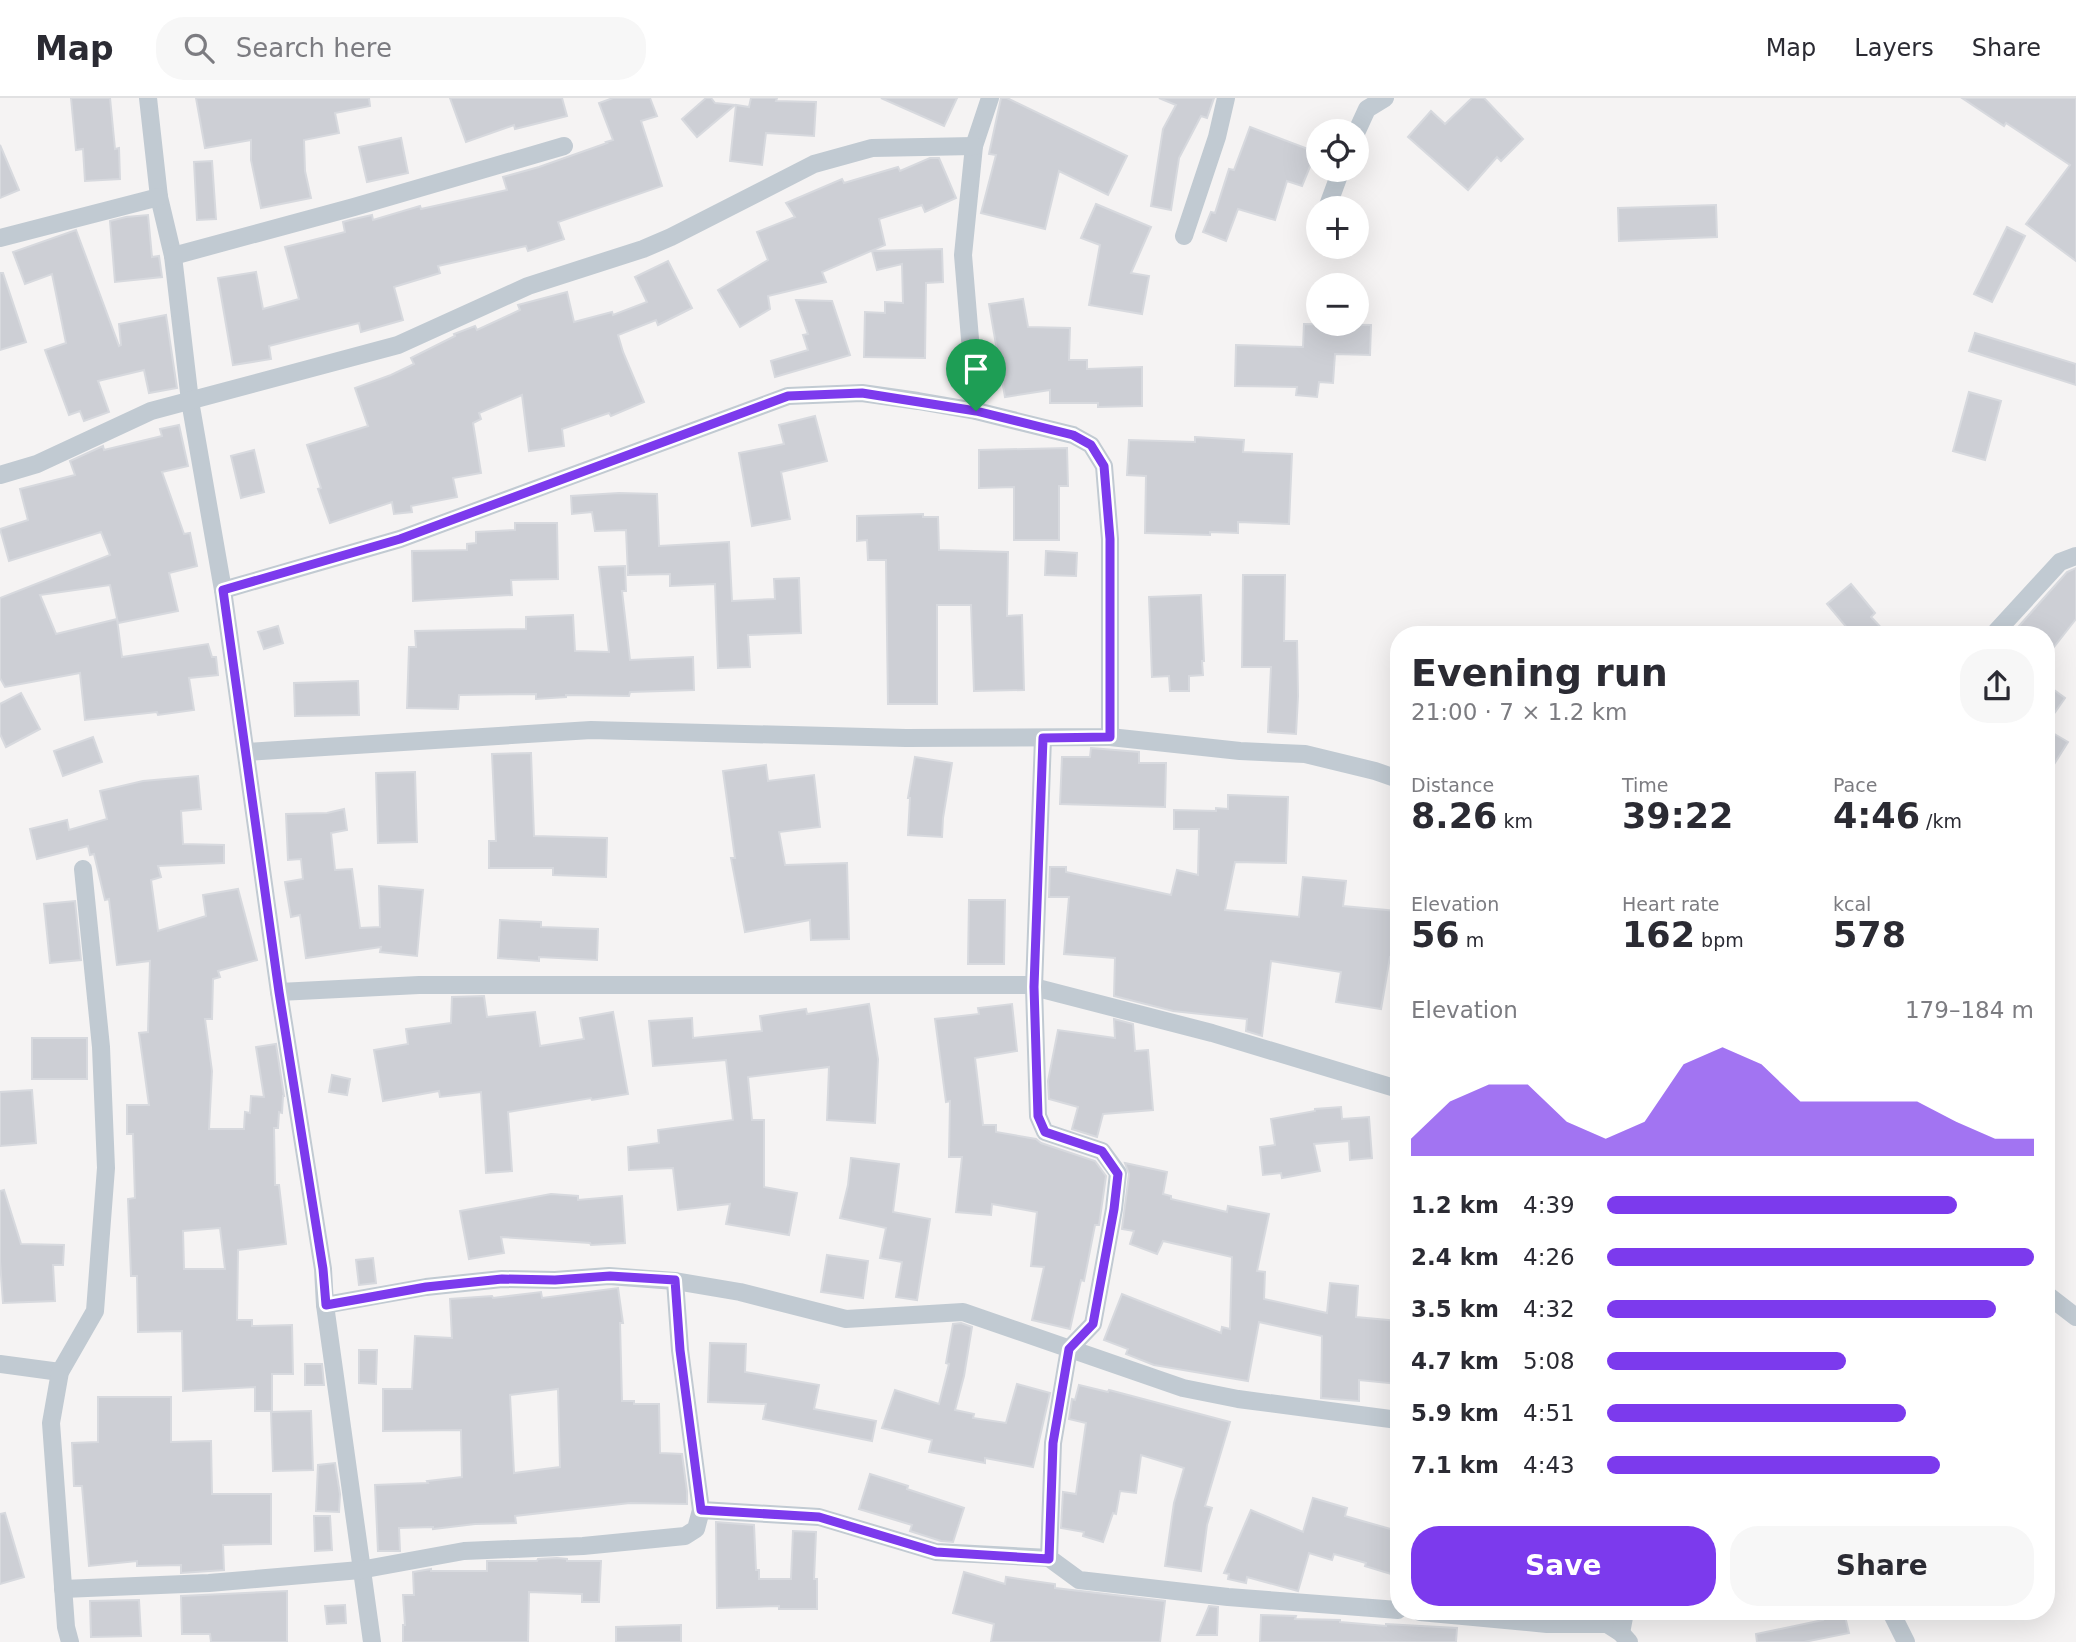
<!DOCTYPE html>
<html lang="en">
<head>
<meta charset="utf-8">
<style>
  body { margin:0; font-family:"DejaVu Sans",sans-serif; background:#f7f7f7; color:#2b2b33; height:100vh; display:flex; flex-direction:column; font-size:26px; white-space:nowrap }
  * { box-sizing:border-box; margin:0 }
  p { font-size:23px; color:#7c7c81 }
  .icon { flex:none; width:38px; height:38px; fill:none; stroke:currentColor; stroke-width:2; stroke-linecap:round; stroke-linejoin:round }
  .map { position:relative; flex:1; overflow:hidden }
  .sheet { position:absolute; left:1390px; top:528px; width:665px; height:994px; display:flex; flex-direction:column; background:#fff; border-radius:28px; box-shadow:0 7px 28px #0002 }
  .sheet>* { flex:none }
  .controls { position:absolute; left:1306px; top:21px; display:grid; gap:14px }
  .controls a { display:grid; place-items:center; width:63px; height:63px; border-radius:50%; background:#fff; box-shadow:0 7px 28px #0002; font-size:35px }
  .pin { position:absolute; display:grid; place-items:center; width:60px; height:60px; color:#fff; margin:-72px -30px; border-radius:50% 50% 50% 0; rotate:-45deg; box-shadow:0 0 7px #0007 }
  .pin .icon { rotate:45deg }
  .round { display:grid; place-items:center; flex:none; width:74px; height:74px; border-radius:28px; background:#f7f7f7 }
  .head { display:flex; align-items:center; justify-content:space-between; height:119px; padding:0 21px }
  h1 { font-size:38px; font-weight:700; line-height:52px }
  .stats { display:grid; grid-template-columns:repeat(3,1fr); gap:10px; height:119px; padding:7px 21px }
  .stats div { display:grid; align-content:center }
  .stats b { font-size:35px; font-weight:700 }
  .stats small { font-size:19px; font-weight:400 }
  .stats p { font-size:19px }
  .chart { height:196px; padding:14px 21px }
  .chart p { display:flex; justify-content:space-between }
  .chart svg { width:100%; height:126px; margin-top:7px; fill:#7c3aed; opacity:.7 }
  .primary-button { display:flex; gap:14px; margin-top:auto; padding:14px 21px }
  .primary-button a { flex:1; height:80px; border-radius:28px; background:#7c3aed; color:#fff; font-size:28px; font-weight:700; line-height:80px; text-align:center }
  .primary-button a+a { background:#f7f7f7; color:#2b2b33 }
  ul { padding:0 21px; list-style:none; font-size:23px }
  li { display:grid; grid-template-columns:112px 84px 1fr; align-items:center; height:52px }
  li i { height:18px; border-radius:9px; background:#7c3aed }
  header { display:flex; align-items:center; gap:42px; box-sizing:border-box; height:98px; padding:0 35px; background:#fff; border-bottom:2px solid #e1e1e2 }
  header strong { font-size:33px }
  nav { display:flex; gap:38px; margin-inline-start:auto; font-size:24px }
  .search { width:490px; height:63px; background:#f7f7f7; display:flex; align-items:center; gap:18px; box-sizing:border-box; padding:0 24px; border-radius:28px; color:#7c7c81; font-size:26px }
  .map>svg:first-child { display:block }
  .building { fill:#cdcfd5; stroke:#d7d9de; stroke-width:2; fill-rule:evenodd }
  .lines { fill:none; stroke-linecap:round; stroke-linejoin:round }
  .minor { stroke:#c1cad2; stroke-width:18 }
  .route-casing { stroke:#fff; stroke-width:14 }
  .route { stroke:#7c3aed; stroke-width:9 }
</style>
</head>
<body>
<header>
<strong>Map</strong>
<div class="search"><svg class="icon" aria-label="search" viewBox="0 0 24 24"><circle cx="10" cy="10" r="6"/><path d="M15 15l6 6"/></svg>Search here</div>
<nav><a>Map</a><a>Layers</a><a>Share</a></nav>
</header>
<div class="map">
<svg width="2076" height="1544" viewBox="0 0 2076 1544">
  <rect width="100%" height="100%" fill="#f5f3f3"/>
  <g class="building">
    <path d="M71,0H110L115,51L119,50L120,81L85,83L83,51L76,52Z"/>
    <path d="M196,0H369L370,8L335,15L339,35L304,42L305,73L311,100L261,110L251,62V42L205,50Z"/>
    <path d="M450,0H562L567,18L515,31L514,27L466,44Z"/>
    <path d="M613,0H650L657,18L641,23L662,88L558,124L564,141L528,153L526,148L438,168L440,175L394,189L403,222L361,234L359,225L269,248L271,261L233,267L218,180L256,174L263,211L299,201L285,149L345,134L343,124L350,122L372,117L373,122L420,108L421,111L507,92L503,79L539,69L607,45L606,44L613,42L599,5Z"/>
    <path d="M706,0H711L715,5L735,7L697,39L682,21Z"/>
    <path d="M751,0H777L776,3L816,4L814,38L766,35L762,67L730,63L736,7L749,9Z"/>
    <path d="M881,0H957L944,28Z"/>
    <path d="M1001,0H1007L1127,58L1108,97L1059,73L1045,131L981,115L996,57L989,56Z"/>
    <path d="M1159,0H1214L1207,20L1201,18L1179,60L1171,112L1151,108L1163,31L1176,7Z"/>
    <path d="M1472,0H1484L1523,41L1501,63L1497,59L1468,92L1408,39L1431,13L1445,26Z"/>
    <path d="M1962,0H2076V163L2026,126L2070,67L2006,25L2004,28Z"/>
    <path d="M1250,29L1316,54L1302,88L1287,83L1275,122L1238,111L1226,143L1203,134L1211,114L1215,115L1229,71L1234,72Z"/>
    <path d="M401,40L408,75L367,84L359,49Z"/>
    <path d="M0,47L19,92L0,100Z"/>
    <path d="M930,60H939L956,100L925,114L922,107L879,121L885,147L822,174L826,184L768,198L770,211L740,229L718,192L768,162L757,134L795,119L786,105L842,81L844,85L898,69L900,73Z"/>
    <path d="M212,63L216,121L197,122L194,64Z"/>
    <path d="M1096,106L1151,129L1131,175L1149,178L1142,216L1089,207L1100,147L1081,140Z"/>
    <path d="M1716,107L1717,139L1619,143L1618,110Z"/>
    <path d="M148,117L152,159L159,158L162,179L115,184L110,123L126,119Z"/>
    <path d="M2007,129L2025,138L1992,204L1974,196Z"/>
    <path d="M76,132L119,248L121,247L119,226L166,217L177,290L149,295L144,272L98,283L109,314L84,323L80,313L69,317L45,252L66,245L52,176L25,186L13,154Z"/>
    <path d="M942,151L943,184L926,185L925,260L864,259L865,214L885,215V204L903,205L902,166L877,172L872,153Z"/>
    <path d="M668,163L692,210L658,227L656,222L618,237L623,254L644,304L611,318L609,315L562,331L564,348L529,353L522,297L479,315L481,321L473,325L481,375L453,380L457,399L411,408L412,414L394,416L392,404L330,425L318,391L321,390L307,347L368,328L355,290L391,277L414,266L411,260L455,238L454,236L475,228L477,232L520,212L518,207L567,194L574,224L612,214L613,217L647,204L635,179Z"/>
    <path d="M0,175H3L26,244L0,252Z"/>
    <path d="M1023,201L1028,229L1070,230L1069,262H1087V271L1142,269V308L1098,309V305H1050V292L1005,299L989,206Z"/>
    <path d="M796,202L832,203L850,257L775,279L771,263L808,252L803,237L808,236Z"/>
    <path d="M1304,226L1371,227L1370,257L1335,256L1333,285L1319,284L1317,299L1296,297L1297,289L1235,288L1236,247L1303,249Z"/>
    <path d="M1975,235L2076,266V287L1969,253Z"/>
    <path d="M1969,294L2001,303L1985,362L1953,353Z"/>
    <path d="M815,318L827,363L781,374L790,421L752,428L739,355L784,346L779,327Z"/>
    <path d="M179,327L188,368L162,374L184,436L190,435L197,468L169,475L178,513L118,525L110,487L40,497L56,536L117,521L122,559L208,546L212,559H216L218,577L189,580L194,612L158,617L157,614L85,622L80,575L5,589L0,580V500L110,457L101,434L9,463L0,431L28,422L20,391L75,377L70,363L103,348L104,352L162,338L160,331Z"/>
    <path d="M1195,339L1244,342L1243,354L1292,356L1289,426L1238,424V435L1210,434V437L1145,435L1146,378L1127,377L1129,342L1195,344Z"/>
    <path d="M1067,350L1068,388H1059V442H1014V389L979,390V352Z"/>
    <path d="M254,352L264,394L241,400L231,358Z"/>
    <path d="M619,395L657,396L659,448L729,444L732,503L775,501L774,481L799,480L801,535L748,537L750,569L718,570L715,486L670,488V476L628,477L626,432L595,433L592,414L572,416L571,398Z"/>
    <path d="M923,416V419H938L939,452L1008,454L1007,518L1022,517L1024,592L974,593L971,507H937V606H888L886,462H868L867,442L857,443V418Z"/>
    <path d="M515,425H557L558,481L511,482L512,497L413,503L412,453L467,452V446L476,445V434L515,432Z"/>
    <path d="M1046,453L1077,455L1076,478L1045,477Z"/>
    <path d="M625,468L626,493H622L630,562L693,559L694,592L630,594L629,598L566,597V599L536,601V596L459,597L458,611L407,610L409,549H416L415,533L526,531V519L573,517L575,553L609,554L599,469Z"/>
    <path d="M2076,470V521L2046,559V537H2011L2067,474Z"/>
    <path d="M1243,477H1285L1284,543H1297L1298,598L1296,636L1268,634L1271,569H1242Z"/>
    <path d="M1851,486L1875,515L1871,519L1888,537H1853L1827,506Z"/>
    <path d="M1201,497L1204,563H1202L1203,577L1189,578V593H1170L1169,578L1152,579L1149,499Z"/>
    <path d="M278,528L283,545L264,551L258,534Z"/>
    <path d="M358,583L359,617L295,618L294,585Z"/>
    <path d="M2046,586L2065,600L2046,627Z"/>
    <path d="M21,595L40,631L6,649L0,636V606Z"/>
    <path d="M2046,631L2068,644L2046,679Z"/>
    <path d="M93,639L102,664L63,678L54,653Z"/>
    <path d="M1091,650L1139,654V665H1166L1165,709L1060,706L1062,659H1090Z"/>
    <path d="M531,655L534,738L607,740L606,779L553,777V770H489V743H496L492,656Z"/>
    <path d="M915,659L952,665L943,720L942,739L908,737L910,700H908Z"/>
    <path d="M766,667L768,683L814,677L820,729L779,734L785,767L847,765L849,841L811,842L810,822L745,834L731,760H735L723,673Z"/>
    <path d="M415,674L417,744L378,745L376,675Z"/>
    <path d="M198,678L201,711L181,713L183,746L224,747V765L158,768L161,779L151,782L158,833L206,818L203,797L238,791L257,862L218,873L220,879L213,881L212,921H205L212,973L209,1031H244L245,1014L250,1015L251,998L264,999L256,949L276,946L284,998H283L282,1015L279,1014L278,1030H274L275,1087H279L286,1146L238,1152L237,1222H252V1228L292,1227L293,1276H272V1313H255V1289L183,1293L182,1233L138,1234L137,1178H131L128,1101L135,1100L133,1036H127V1007H149L139,935L148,934L150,863L117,867L109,801L105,802L94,756L90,757L88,748L37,761L30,731L67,722L69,732L107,721L100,693L143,683ZM220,1130L225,1171H184L183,1133Z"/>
    <path d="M1228,697L1288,699L1286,765L1235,764L1225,812L1299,819L1303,779L1346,783L1343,808L1397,813L1393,859H1390L1381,911L1336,904L1341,874L1271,863L1262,938L1246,933L1247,921L1173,913L1114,898L1115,860L1064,856L1069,799H1049L1050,769H1066V774L1171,797L1177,772L1198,777L1199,731H1174V712L1216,713V710L1228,711Z"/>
    <path d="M344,711L347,732L331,735L335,772L352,771L360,830L380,829L379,788L423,792L417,858L380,854L381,849L306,860L300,817L291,819L285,784L303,781L301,761L288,762L286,716L327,715Z"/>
    <path d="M969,802H1005L1004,866H968Z"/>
    <path d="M75,803L81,862L50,865L44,806Z"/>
    <path d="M500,822L541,824V829L598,831L597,862L539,859V863L498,860Z"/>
    <path d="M484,898L487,919L535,914L540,948L584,941L580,920L613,914L628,996L592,1002L591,1000L508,1014L512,1073L486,1075L481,994L440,999L439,993L383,1003L374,952L408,946L406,931L451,925L452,899Z"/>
    <path d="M869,906L878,961L875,1025L827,1022L829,969L748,979L752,1022H764V1089L797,1095L789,1137L726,1126L730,1106L678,1112L673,1070L629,1072L628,1049L659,1045L658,1032L733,1022L726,962L653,968L649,923L692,920L693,940L762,933L760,918L806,911L807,916Z"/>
    <path d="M1012,906L1017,953L975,960L983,1027H996V1034L1036,1041L1041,1045L1095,1063L1106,1078L1099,1127H1095L1084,1183L1081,1182L1070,1231L1032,1222L1044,1169L1031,1168L1037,1114L992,1106L991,1117L956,1114L962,1059H949L950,1003L946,1004L935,921L979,916L978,910Z"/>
    <path d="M1114,921L1133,926L1135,953L1148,952L1153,1012L1103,1016L1097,1039L1072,1031L1078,1009L1049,1001L1048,983L1058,932L1115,940Z"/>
    <rect x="32" y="940" width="55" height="41"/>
    <path d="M332,977L350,981L347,997L329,994Z"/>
    <path d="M32,992L36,1045L0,1048V994Z"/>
    <path d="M1341,1009L1342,1021L1369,1019L1372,1060L1350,1062L1349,1043L1314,1046L1320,1073L1282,1080L1281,1075L1263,1077L1260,1049L1275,1047L1271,1021L1315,1013V1011Z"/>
    <path d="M851,1060L899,1066L893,1114L930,1121L917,1202L896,1199L902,1164L880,1160L886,1130L840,1120L848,1087Z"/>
    <path d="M1125,1065L1167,1074L1163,1096L1171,1098V1101L1227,1114L1228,1108L1269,1116L1257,1173L1265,1174L1264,1201L1327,1215L1330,1185L1358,1188L1356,1219L1398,1223V1286L1359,1282V1303L1321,1300L1322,1238L1259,1224L1248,1283L1154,1267L1126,1256L1128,1251L1104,1242L1122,1196L1221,1235L1222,1229L1230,1231L1232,1159L1163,1143L1157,1156L1130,1146L1134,1133L1122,1131L1129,1076Z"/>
    <path d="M4,1092L21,1146L64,1147L63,1167H53L55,1203L3,1205L0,1163V1093Z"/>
    <path d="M551,1096L578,1098V1102L622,1098L625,1145L591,1147L590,1145L501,1139L504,1155L469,1161L460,1113Z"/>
    <path d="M827,1157L868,1163L863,1200L821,1194Z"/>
    <path d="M373,1160L376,1185L359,1187L356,1162Z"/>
    <path d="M618,1190L623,1225H620L622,1303H634V1306H659L660,1355L682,1356L687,1393V1406L630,1405L515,1418L516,1425L475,1426L433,1431V1429L399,1430L400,1453H378L375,1387L428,1385L427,1383L462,1379L461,1332L383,1333V1291H412L415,1238L452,1240L450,1201L492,1198L493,1200L541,1194L542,1200ZM558,1291L560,1369L514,1375L510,1297Z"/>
    <path d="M961,1225L972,1229L964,1278L955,1312L974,1316L973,1320L1006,1325L1017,1286L1050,1295L1033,1369L985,1360V1365L929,1354L932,1342L882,1330L895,1292L939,1306L949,1266L946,1265L953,1226Z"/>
    <path d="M710,1245L746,1246L745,1274L819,1287L814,1311L876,1323L872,1343L763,1321L766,1306L708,1304Z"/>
    <path d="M359,1252H377L376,1286L359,1285Z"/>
    <path d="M305,1266H322L324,1287H305Z"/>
    <path d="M1079,1287L1108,1294L1109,1292L1230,1324L1205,1408L1212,1410L1207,1427L1201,1473L1165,1468L1174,1405L1184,1370L1141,1357L1136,1395L1120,1393L1116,1416L1113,1415L1103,1444L1083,1438L1084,1434L1061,1430L1063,1394L1076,1396L1086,1325L1069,1321L1072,1301L1075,1302Z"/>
    <path d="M98,1299H171V1344L211,1343L212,1396H271V1446L223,1447L224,1472L181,1475V1467L137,1468V1463L89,1468L82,1388H74L72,1345L98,1344Z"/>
    <path d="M311,1313L313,1372L273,1373L271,1314Z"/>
    <path d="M335,1365L340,1396L339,1414L316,1413L318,1367Z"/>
    <path d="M870,1376L908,1388L907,1391L964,1410L953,1444L941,1443L910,1433L912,1427L859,1411Z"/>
    <path d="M1313,1400L1347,1410L1345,1418L1394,1432L1392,1439L1398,1441V1452L1391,1476L1365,1468L1366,1465L1334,1456L1332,1462L1309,1455L1298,1493L1247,1479L1246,1485L1228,1481L1229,1476L1224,1475L1251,1412L1303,1434Z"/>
    <path d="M5,1415L24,1479L0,1486V1416Z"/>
    <path d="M314,1418H330L332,1452L315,1453Z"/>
    <path d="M716,1424L754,1427L756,1472H759V1481H791L793,1433L816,1434L814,1481H817V1511H779V1508L717,1510Z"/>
    <path d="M557,1460L567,1461V1463H601L599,1504H582V1496L529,1494L528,1544H403V1527H405L403,1497H414L413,1474L431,1471V1473H487V1463H537L538,1461Z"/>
    <path d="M964,1474L1005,1486L1006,1479L1055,1486V1490L1165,1503L1160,1544H991L994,1526L953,1515Z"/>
    <path d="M287,1493V1544H211L210,1536H182L181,1498Z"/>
    <path d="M139,1502L141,1538L91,1539L90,1503Z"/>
    <path d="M345,1507L346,1525L327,1526L325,1508Z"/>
    <path d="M1209,1508L1218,1509L1217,1537H1197Z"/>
    <path d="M1821,1514H1844L1849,1535L1804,1544H1757L1756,1536L1823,1522Z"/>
    <path d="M1261,1517L1296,1518L1295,1521L1340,1522V1524L1386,1528V1526L1457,1530L1456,1544H1260Z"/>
    <path d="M681,1527V1544H616V1529Z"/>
  </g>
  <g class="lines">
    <g class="minor">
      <path d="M148,0L159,99L173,158L190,303L223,492L279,894L323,1171L325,1207L372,1544"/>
      <path d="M1356,35L1367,11L1385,0"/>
      <path d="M1327,110L1341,72"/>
      <path d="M1184,138L1217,39L1226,0"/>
      <path d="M0,140L159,99"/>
      <path d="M173,158L354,109L564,48"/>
      <path d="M976,313L963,157L974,48L990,0"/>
      <path d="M0,377L37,366L151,313L398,247L528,188L643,151L671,139L814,66L872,50L974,48"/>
      <path d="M223,492L400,441L788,298L862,295L918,303L976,313L1073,337L1091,347L1104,368L1110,441V639L906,640L591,632L246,654"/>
      <path d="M1993,537L2060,464L2076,458"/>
      <path d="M1110,639L1240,653L1305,656L1375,673L1398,681"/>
      <path d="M1043,640L1034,889L1038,1018L1045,1034L1102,1053L1118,1075L1114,1111L1093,1226L1069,1251L1053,1345L1049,1460L1079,1482L1228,1499L1398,1512"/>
      <path d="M279,894L419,887H1026L1212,935L1398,991"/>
      <path d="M2046,1196L2076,1219"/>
      <path d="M325,1207L426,1189L502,1181L555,1182L609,1178L675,1183L740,1194L846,1221L963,1214L1183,1290L1238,1301L1398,1322"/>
      <path d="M0,1266L60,1274"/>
      <path d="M701,1412L819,1419L936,1454L1049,1460"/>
      <path d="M63,1491L209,1485L360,1472L464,1453L583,1448L685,1438L696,1431L701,1412L680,1252L675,1183"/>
      <path d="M1420,1514L1547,1526H1607L1621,1535L1629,1544"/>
      <path d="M1891,1514L1906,1544"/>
      <path d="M1621,1535L1625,1514"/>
      <path d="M70,1544L66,1529L51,1325L60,1274L95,1213L106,1070L101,949L83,771"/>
    </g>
  </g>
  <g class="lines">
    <defs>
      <path id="route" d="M862,295L976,313L1073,337L1091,347L1104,368L1110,441V639L1043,640L1034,889L1038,1018L1045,1034L1102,1053L1118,1076L1114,1111L1093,1226L1069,1251L1053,1345L1049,1461L936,1454L819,1419L701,1412L680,1252L675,1182L610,1178L555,1182L502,1181L426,1189L326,1207L323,1171L279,894L223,492L400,441L788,298Z"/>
    </defs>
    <use href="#route" class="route-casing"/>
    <use href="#route" class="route"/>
  </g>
</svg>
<div class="controls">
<a><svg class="icon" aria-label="locate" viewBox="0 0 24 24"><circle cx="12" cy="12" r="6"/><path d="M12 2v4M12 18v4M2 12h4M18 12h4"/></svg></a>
<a>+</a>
<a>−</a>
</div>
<div class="pin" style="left:976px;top:313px;background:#1e9e55"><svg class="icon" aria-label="arrive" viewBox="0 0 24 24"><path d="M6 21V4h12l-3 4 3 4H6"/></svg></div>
<section class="sheet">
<div class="head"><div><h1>Evening run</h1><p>21:00 · 7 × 1.2 km</p></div><a class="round"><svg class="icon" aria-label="share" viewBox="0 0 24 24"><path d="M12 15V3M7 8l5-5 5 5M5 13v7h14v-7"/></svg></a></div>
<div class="stats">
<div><p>Distance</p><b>8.26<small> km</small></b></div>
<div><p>Time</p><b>39:22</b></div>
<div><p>Pace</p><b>4:46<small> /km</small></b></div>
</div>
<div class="stats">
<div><p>Elevation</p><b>56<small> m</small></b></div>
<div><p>Heart rate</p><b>162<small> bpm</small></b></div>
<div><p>kcal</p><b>578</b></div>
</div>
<div class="chart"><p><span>Elevation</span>179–184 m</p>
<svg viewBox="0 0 160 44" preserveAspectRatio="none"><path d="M0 44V38L10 25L20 19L30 19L40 32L50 38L60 32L70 12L80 6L90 12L100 25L110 25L120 25L130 25L140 32L150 38L160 38V44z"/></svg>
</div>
<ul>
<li><b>1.2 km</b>4:39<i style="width:82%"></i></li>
<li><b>2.4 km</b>4:26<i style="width:100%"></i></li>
<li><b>3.5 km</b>4:32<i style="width:91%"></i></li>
<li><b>4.7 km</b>5:08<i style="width:56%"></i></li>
<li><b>5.9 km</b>4:51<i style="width:70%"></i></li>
<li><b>7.1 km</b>4:43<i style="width:78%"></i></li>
</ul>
<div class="primary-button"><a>Save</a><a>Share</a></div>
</section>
</div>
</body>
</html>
